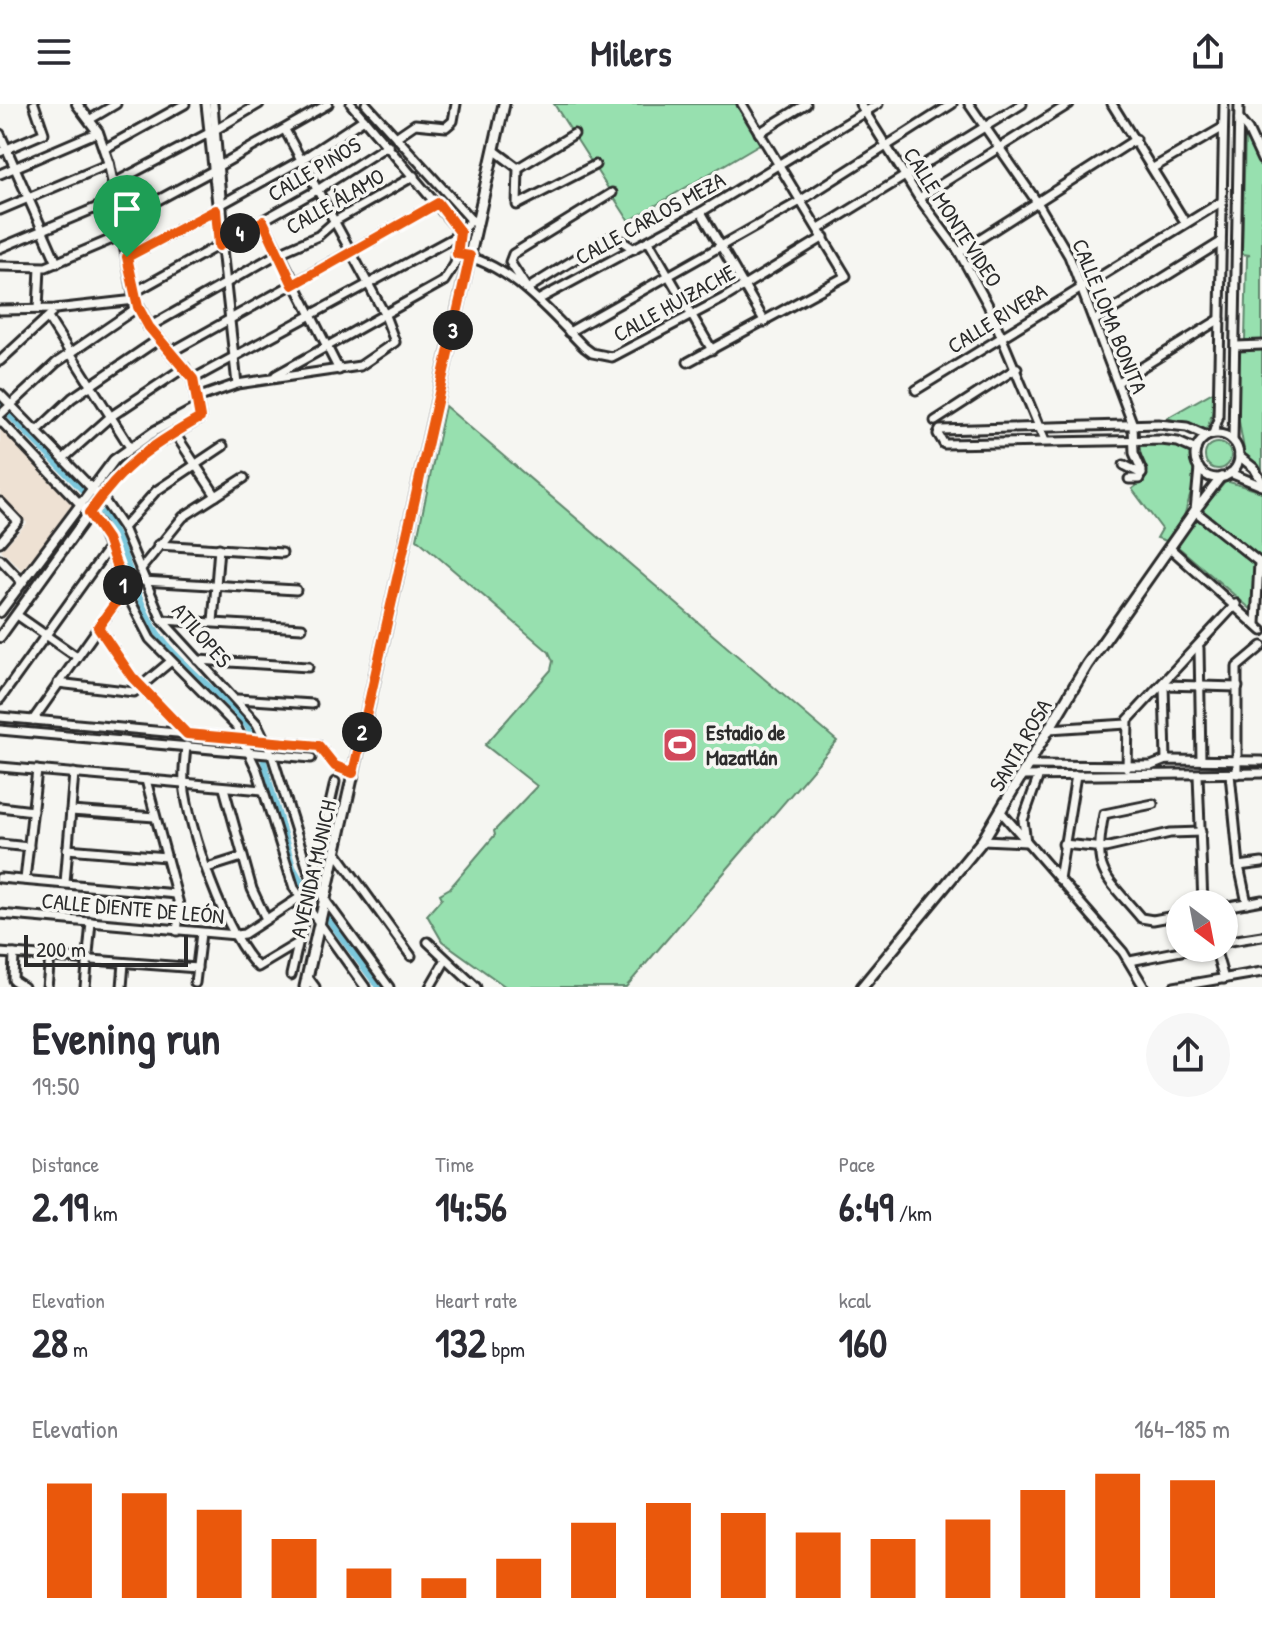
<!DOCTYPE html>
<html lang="en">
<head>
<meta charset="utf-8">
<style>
  body { margin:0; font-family:"Patrick Hand",sans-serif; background:#f7f7f7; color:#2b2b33; height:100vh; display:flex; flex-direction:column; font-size:30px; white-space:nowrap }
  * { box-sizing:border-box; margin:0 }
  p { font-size:26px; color:#7c7c81 }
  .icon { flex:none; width:44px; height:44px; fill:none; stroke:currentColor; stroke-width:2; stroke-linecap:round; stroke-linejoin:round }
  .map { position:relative; height:883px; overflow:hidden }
  .sheet { display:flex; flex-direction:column; background:#fff; flex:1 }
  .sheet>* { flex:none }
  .needle { width:52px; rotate:148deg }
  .controls { position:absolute; left:1166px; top:786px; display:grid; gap:16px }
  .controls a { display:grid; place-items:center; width:72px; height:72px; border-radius:50%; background:#fff; box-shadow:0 2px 6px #0004; font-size:40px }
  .scale { position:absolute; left:24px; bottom:20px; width:164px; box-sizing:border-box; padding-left:8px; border:4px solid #2b2b2b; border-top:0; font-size:22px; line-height:28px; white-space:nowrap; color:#2b2b2b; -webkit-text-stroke:6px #f6f6f2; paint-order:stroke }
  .pin { position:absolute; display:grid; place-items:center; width:68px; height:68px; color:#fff; margin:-82px -34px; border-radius:50% 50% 50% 0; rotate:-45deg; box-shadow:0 0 8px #0007 }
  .pin .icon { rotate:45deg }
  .km { position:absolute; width:40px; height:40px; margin:-20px; border-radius:50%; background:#222; color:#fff; font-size:22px; line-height:40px; text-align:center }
  .round { display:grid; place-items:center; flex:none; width:84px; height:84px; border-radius:42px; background:#f7f7f7 }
  .head { display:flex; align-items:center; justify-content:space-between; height:136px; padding:0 32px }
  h1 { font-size:44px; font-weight:700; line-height:60px }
  .stats { display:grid; grid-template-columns:repeat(3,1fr); gap:12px; height:136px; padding:8px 32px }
  .stats div { display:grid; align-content:center }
  .stats b { font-size:40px; font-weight:700 }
  .stats small { font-size:22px; font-weight:400 }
  .stats p { font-size:22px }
  .chart { height:224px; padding:16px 32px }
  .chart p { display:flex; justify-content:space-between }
  .chart svg { width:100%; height:144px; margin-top:8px; stroke:#ea580c; stroke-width:6 }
  header { display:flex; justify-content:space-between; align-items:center; height:104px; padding:0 32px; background:#fff; font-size:36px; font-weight:700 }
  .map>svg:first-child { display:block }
  .built { fill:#eee1d3 }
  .green { fill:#97e0af; stroke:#61866d; stroke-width:2 }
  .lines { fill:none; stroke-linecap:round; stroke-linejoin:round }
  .canal { stroke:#7cc8dc; stroke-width:6 }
  .minor-casing { stroke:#2b2b2b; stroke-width:13 }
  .tertiary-casing { stroke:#2b2b2b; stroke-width:14 }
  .secondary-casing { stroke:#2b2b2b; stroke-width:15 }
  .minor { stroke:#f6f6f2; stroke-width:7 }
  .tertiary { stroke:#f6f6f2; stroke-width:8 }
  .secondary { stroke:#f6f6f2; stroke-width:9 }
  .route-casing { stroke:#fff; stroke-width:16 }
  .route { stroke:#ea580c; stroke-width:10 }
  .labels { text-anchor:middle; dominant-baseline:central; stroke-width:7; stroke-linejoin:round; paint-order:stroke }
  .street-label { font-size:22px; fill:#2b2b2b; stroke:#f6f6f2 }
  .poi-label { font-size:22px; font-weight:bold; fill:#2b2b2b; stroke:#f6f6f2; text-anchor:start }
</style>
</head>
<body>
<header><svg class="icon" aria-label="menu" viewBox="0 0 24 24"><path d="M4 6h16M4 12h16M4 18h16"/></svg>Milers<svg class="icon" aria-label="share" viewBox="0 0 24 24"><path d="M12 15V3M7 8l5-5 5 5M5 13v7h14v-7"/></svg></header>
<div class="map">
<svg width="1262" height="883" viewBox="0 0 1262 883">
  <rect width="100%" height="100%" fill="#f6f6f2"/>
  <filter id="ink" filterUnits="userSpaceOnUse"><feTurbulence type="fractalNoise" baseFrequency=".0125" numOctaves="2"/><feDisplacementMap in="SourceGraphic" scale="16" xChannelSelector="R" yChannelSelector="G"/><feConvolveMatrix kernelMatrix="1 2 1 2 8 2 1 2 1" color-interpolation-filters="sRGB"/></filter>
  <g filter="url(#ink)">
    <path class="built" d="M0,321L75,398L24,468L1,446L27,419L0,392Z"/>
    <g class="green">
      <path d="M554,0H739L763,38L629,117Z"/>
      <path d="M1245,31L1258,59H1262V236H1245L1247,152L1250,151L1242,150Z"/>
      <path d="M1262,245V379L1257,361L1245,351L1238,312V247Z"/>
      <path d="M1213,288L1214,303L1207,326L1167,314Z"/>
      <path d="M445,302L837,637L626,883H506L442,837L427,811L442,794L440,790L450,784L495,731L494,727L537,682L485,641L551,566L553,557L549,548L417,435Z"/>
      <circle cx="1218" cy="352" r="13"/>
      <path d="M1172,340L1193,349L1195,375L1182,419L1170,438L1157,434L1162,425L1132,385L1145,375L1139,341Z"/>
      <path d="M1226,377L1262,388V515V456L1200,408Z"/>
      <path d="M1200,414L1257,460L1253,507L1177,442L1194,415Z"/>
    </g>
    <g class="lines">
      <g class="canal">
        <path d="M0,302L1,304"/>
        <path d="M8,310L84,388"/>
        <path d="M97,403C130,440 131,495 162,535C184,566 240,602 254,634"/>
        <path d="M263,654L293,763L306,785"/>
        <path d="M328,815L378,883"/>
      </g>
      <defs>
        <g id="minor">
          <path d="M206,0L237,280"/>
          <path d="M213,0L225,140"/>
          <path d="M351,0L460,128"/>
          <path d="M366,0L474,119"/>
          <path d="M860,0L919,94L959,148L988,201L1045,337"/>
          <path d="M969,0L1037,98L1069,152L1133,321L1134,349L1142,367L1139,375H1129"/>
          <path d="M1112,0L1185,118"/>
          <path d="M1239,15L1248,26L1262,56"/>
          <path d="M89,16L116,0"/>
          <path d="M215,26L259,0"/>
          <path d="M759,29L806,0"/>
          <path d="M0,30L57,159"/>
          <path d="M396,33L415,20L446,23L453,17L456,0"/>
          <path d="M104,45L185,0"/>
          <path d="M494,46L518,64L517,101L595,61"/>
          <path d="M0,48L44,29L34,0"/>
          <path d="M219,62L328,0"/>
          <path d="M518,64L574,30"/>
          <path d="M1153,64L1222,24"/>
          <path d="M0,70L98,28"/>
          <path d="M114,79L209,29"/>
          <path d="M919,94L1069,0"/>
          <path d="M222,100L303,55L364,15"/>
          <path d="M0,106L109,60"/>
          <path d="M701,108L765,218"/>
          <path d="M121,116L212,67"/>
          <path d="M263,117L339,266"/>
          <path d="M819,125L1022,0"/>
          <path d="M649,138L712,246"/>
          <path d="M0,144L117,95"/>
          <path d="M959,148L1136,35"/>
          <path d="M457,150C509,159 548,206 584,243L592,249L612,253L724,194L824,133"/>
          <path d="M127,153L216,106"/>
          <path d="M0,162L46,163L124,130"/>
          <path d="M526,183L510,158L513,150L612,89"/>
          <path d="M527,185L609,134H617L634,145"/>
          <path d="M133,189L319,85L388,41"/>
          <path d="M538,196L701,108L878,0"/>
          <path d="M38,205L40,164"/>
          <path d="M0,206L55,205L135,196"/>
          <path d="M48,214L130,343"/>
          <path d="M1094,217L1221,138"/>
          <path d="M149,223L279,149L318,132L335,117L414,72"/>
          <path d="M569,228L797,99L952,0"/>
          <path d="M1237,242L1262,241"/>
          <path d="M173,247L438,99"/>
          <path d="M0,257L51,210"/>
          <path d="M688,258L846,172L742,0"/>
          <path d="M276,271L444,177L455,160L460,128"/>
          <path d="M193,275L453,134L472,116"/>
          <path d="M1118,278L1220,215"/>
          <path d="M916,286L1221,98"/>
          <path d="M0,290L106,399L123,424L162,516L257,620L272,651L312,778L389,883"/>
          <path d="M197,294L237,280L360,262L395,238L384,209L285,26"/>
          <path d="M0,311L56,259L138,203"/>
          <path d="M0,316L99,420L131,498L150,535L236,622L257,666L294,784L365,883"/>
          <path d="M935,317L1017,264"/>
          <path d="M37,327L72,294L159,235"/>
          <path d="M174,328L216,392"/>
          <path d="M1213,330L1218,315L1224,0"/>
          <circle cx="1217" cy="352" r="22"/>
          <path d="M1233,336L1239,0"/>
          <path d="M1196,346L1178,338L1161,336L944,340L938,330L940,326L1158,320L1187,323L1207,332"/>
          <path d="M1239,352L1254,364L1262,378"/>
          <path d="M64,354L110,313L185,263"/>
          <path d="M1124,361L1142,370"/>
          <path d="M1199,364L1195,407L1221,373"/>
          <path d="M1230,369L1262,382"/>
          <path d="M0,398L18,417L0,438"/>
          <path d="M1195,407L1259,458L1256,520"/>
          <path d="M123,424L156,387L223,342"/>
          <path d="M158,441L282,449"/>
          <path d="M1170,444L1262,527"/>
          <path d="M0,455L21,477"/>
          <path d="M140,466L183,413L244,374"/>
          <path d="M143,477L296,486"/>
          <path d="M17,511L77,553"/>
          <path d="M162,516L302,524"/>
          <path d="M213,518L219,444"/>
          <path d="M98,523L132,573L187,630"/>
          <path d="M1199,544L1201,656"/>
          <path d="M198,556L308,563"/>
          <path d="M58,579L134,588L170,558"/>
          <path d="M0,595L110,442"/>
          <path d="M237,595L312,600"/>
          <path d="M0,613L319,642L335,662L353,669"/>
          <path d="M33,616L125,486"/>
          <path d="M1049,625L1127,620"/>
          <path d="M0,626L311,654"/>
          <path d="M186,642C185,654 183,667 184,679C188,724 226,833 258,863L298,839"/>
          <path d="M1166,656L1164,581L1238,583"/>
          <path d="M1028,661L1151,662L1166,656L1262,657"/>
          <path d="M0,663L263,686"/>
          <path d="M1127,664L1128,616L1236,500"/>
          <path d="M1230,670L1239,762L1247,799"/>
          <path d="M1237,670V563L1262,542"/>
          <path d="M1198,671L1203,800"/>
          <path d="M1022,672L1262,669"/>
          <path d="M146,676L180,804L177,827"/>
          <path d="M224,684L252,785L266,815"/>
          <path d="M1153,700L1104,710C1092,769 1104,770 1141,814L1153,816L1180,811"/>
          <path d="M0,703L33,707"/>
          <path d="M71,707L155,713"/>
          <path d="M1002,709L1123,848L1144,883"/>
          <path d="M983,736L1026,738L1023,716L1039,671"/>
          <path d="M0,740L29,743"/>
          <path d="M1063,740L1105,744L1170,729L1201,728"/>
          <path d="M67,745L166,753"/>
          <path d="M335,747L411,852"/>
          <path d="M1239,762L1262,759"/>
          <path d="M207,764L242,753"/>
          <path d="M0,774L176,790"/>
          <path d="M1059,775L1076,671"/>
          <path d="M25,776L37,666"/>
          <path d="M65,779L74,669"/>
          <path d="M1224,803L1262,796"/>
          <path d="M0,810L236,831L244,830L299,794"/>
          <path d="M428,838L476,883"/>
          <path d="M1224,838L1262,832"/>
          <path d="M1215,844L1224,875"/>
          <path d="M0,849L197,864"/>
          <path d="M14,850L13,876L24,883"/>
          <path d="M1130,857L1196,844"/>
          <path d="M291,871L335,678"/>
          <path d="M307,872L315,883"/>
          <path d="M195,879L201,829"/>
          <path d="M47,883L50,853"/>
          <path d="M85,883L91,818"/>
          <path d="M122,883L124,859"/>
          <path d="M430,883L445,857"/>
          <path d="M1174,883L1262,868"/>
        </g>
        <g id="tertiary">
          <path d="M0,508L114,356L155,327L197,304"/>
          <path d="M0,533L118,369L134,354L200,314L193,275L149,223L135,196L109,60L98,28L77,0"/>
        </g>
        <g id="secondary">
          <path d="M305,883L504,0"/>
          <path d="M862,883L983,736L1087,561L1195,407"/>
        </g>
      </defs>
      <use href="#minor" class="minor-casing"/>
      <use href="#tertiary" class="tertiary-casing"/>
      <use href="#secondary" class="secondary-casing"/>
      <use href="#minor" class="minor"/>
      <use href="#tertiary" class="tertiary"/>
      <use href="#secondary" class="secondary"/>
    </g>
  </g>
  <g class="lines" filter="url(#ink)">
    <defs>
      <path id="route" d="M438,99L460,128L457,150L470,152L353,669L335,662L319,642L187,630L132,573L98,523L125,486L107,435L89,409C124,360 149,343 200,314L193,275L149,223L138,203L127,153L216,106L219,142L263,117L293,181Z"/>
    </defs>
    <use href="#route" class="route-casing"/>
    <use href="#route" class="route"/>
  </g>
  <defs>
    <symbol id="stadium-square" viewBox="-11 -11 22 22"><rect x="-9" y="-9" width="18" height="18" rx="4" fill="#d1495b" stroke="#f6f6f2"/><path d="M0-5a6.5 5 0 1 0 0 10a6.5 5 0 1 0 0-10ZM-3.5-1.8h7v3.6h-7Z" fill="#fff"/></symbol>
  </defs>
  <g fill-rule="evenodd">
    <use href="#stadium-square" x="660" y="621" width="40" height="40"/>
  </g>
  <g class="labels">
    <g class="street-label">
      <text transform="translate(314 65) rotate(-31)">CALLE PINOS</text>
      <text transform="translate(335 97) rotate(-30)">CALLE ÁLAMO</text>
      <text transform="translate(953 113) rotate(57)">CALLE MONTEVIDEO</text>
      <text transform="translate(650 114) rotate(-29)">CALLE CARLOS MEZA</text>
      <text transform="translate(674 199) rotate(-29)">CALLE HUIZACHE</text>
      <text transform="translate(1110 212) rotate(68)">CALLE LOMA BONITA</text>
      <text transform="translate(997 214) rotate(-32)">CALLE RIVERA</text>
      <text transform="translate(202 531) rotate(49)">ATILOPES</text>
      <text transform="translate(1020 641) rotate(-60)">SANTA ROSA</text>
      <text transform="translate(313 765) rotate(-77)">AVENIDA MUNICH</text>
      <text transform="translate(133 804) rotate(5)">CALLE DIENTE DE LEÓN</text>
    </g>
    <g class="poi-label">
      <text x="706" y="628">Estadio de<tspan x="706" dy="25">Mazatlán</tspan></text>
    </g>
  </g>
</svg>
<div class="controls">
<a><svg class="needle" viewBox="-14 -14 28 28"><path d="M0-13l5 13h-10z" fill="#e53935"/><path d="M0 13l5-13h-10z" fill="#7c7c81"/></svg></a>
</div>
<div class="scale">200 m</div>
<div class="pin" style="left:127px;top:153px;background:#1e9e55"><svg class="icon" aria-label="arrive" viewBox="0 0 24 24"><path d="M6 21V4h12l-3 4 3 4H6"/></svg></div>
<b class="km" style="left:123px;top:481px">1</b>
<b class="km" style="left:362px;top:628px">2</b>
<b class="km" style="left:453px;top:226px">3</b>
<b class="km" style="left:240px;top:129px">4</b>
</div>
<section class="sheet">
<div class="head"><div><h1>Evening run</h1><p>19:50</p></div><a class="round"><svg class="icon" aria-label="share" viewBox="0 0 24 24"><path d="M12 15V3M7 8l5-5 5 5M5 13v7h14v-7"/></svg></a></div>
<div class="stats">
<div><p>Distance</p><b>2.19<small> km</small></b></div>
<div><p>Time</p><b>14:56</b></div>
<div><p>Pace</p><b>6:49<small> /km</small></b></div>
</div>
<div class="stats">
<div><p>Elevation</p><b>28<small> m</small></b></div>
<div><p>Heart rate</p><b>132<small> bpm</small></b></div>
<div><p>kcal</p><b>160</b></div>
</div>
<div class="chart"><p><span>Elevation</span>164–185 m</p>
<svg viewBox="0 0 160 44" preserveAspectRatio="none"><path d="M5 44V9M15 44V12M25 44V17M35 44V26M45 44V35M55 44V38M65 44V32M75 44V21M85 44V15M95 44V18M105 44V24M115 44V26M125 44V20M135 44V11M145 44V6M155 44V8"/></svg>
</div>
</section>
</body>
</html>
